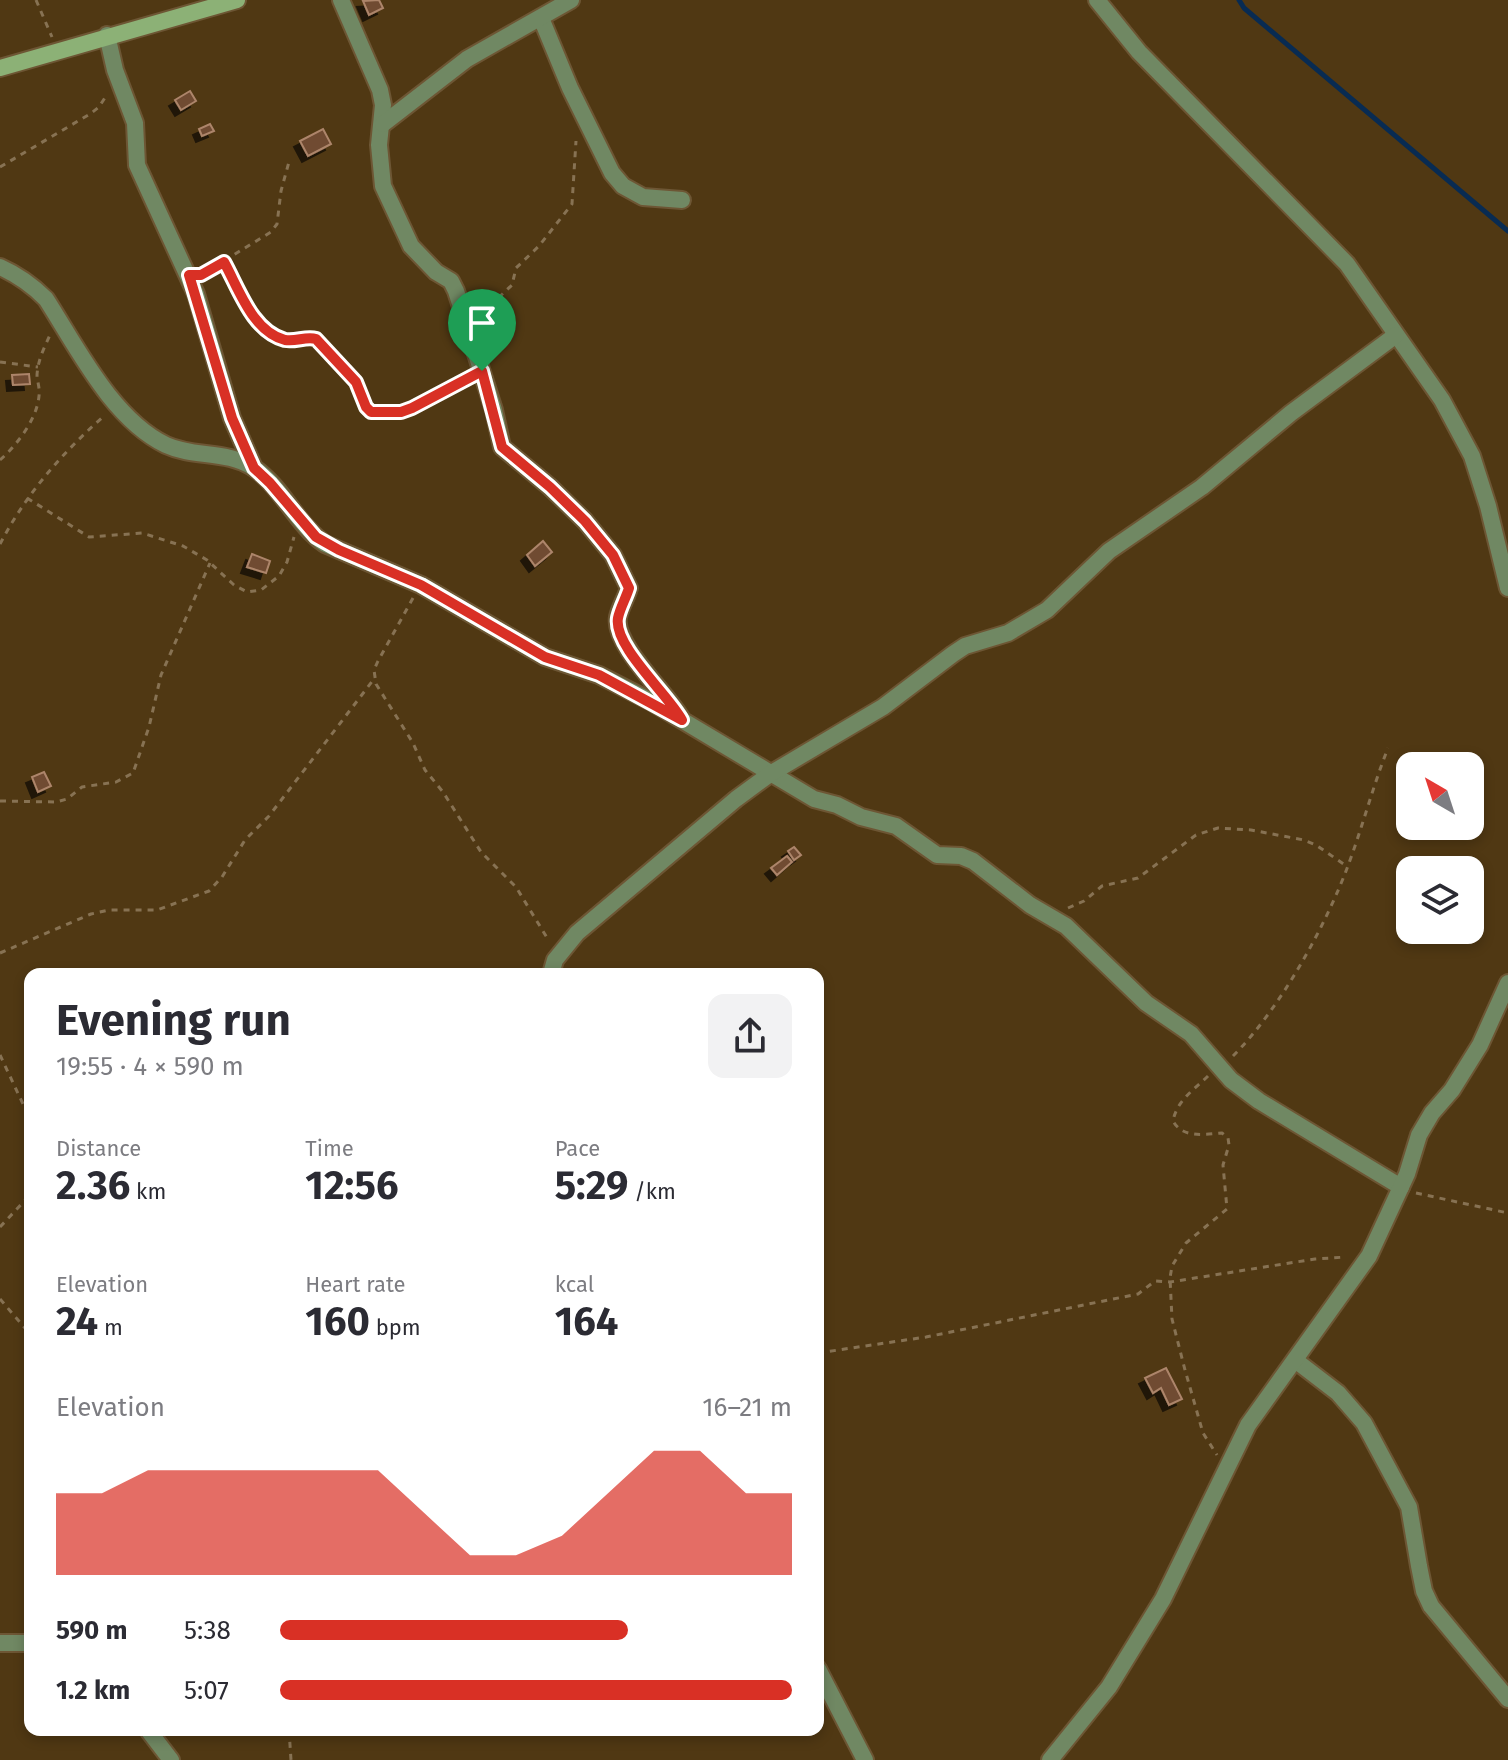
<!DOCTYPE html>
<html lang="en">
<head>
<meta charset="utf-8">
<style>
  body { margin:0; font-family:"Fira Sans",sans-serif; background:#f2f2f3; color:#2b2b33; height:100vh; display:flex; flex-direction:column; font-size:30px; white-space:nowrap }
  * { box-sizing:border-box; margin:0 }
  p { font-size:26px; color:#7c7c81 }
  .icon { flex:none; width:44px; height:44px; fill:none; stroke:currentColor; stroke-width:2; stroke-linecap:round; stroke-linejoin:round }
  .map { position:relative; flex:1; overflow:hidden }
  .sheet { position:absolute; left:24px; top:968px; width:800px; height:768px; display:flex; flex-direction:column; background:#fff; border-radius:16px; box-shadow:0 4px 12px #0003 }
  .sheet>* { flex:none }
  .needle { width:52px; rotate:321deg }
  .fabs { position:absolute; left:1396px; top:752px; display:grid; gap:16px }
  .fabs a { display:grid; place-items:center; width:88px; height:88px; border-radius:16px; background:#fff; box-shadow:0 4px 12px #0003; font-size:40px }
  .pin { position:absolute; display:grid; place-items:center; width:68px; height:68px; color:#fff; margin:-82px -34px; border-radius:50% 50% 50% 0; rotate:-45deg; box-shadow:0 0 8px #0007 }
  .pin .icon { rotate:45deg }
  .round { display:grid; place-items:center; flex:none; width:84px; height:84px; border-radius:16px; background:#f2f2f3 }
  .head { display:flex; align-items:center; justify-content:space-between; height:136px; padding:0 32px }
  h1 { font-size:44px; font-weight:700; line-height:60px }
  .figures { display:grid; grid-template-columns:repeat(3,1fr); gap:12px; height:136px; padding:8px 32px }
  .figures div { display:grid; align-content:center }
  .figures b { font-size:40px; font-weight:700 }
  .figures small { font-size:22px; font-weight:400 }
  .figures p { font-size:22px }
  .chart { height:224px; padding:16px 32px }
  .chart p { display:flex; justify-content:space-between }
  .chart svg { width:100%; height:144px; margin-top:8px; fill:#d93025; opacity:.7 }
  ul { padding:0 32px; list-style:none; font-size:26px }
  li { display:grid; grid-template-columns:128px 96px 1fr; align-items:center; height:60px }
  li i { height:20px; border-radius:10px; background:#d93025 }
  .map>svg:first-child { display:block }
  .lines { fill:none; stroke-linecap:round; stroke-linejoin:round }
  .stream { stroke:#082b52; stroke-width:5 }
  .building { fill:#6f4b32; stroke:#ad856b; stroke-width:2; filter:url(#shadow) }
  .street-casing { stroke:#6d5634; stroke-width:20 }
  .secondary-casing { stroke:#6d5634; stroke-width:20 }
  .path { stroke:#877253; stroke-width:3; stroke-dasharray:6 6; stroke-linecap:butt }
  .street { stroke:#708863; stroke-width:16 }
  .secondary { stroke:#8cb176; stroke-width:16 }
  .route-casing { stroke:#fff; stroke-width:16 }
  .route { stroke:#d93025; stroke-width:10 }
</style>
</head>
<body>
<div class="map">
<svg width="1508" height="1760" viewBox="0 0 1508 1760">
  <defs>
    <filter id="shadow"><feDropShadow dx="-6" dy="6" stdDeviation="0" flood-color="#0009"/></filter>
  </defs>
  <rect width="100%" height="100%" fill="#503813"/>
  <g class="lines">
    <path class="stream" d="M1239,0L1244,8L1508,231"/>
  </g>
  <g class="building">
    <path d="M379,0L383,8L369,15L363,1Z"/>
    <path d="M190,91L196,101L181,110L175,100Z"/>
    <path d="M210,124L214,131L202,136L199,129Z"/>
    <path d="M323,129L331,144L308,156L300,141Z"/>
    <path d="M29,374L30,384L13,385L12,375Z"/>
    <path d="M543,541L552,552L535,566L527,555Z"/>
    <path d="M252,554L270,561L266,573L247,567Z"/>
    <path d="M44,772L51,786L38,792L32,777Z"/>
    <path d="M794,847L801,855L794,860L788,851Z"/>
    <path d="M787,856L792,862L777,875L771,868Z"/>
    <path d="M1166,1368L1182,1399L1169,1405L1161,1388L1153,1393L1145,1378Z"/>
  </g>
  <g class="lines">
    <defs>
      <g id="street">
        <path d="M341,0L380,90L383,105L379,145L383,186L411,246L436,272L451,281L456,291L494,410L502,447L550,487L585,521L613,555L629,588C626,598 620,608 618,617C613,645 667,693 681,718"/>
        <path d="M1097,0L1139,52L1347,264L1442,400L1472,456L1488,506L1508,588"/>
        <path d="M541,18L570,88L612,173L623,186L643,197L682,200"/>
        <path d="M107,35L115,70L135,123L137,165L196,294L232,418L254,468"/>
        <path d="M383,124L467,59L571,0"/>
        <path d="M0,267C18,275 32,285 46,299C77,347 112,419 166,445C194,458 227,450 254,468C283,488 296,524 325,544L421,585L545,657L599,675L650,701L814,799L837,805L861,817L896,826L937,855L961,856L973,861L1030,905L1066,926L1146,1003L1191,1034L1231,1080L1259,1101L1401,1187"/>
        <path d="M551,974L555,960L577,933L736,799L770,774L883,707L953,654L965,646L1008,633L1047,610L1109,551L1202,487L1291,413L1396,335"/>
        <path d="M1295,1360L1338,1393L1364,1423L1409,1507L1419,1566L1424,1591L1431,1606L1508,1699"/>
        <path d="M0,1643H30"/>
        <path d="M818,1669L865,1760"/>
        <path d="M148,1730L171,1760"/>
        <path d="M1050,1760L1109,1687L1163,1599L1248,1425L1369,1256L1407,1174L1419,1135L1432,1113L1452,1090L1480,1045L1508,983"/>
      </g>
      <path id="secondary" d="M0,68L237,0"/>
    </defs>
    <use href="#street" class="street-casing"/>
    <use href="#secondary" class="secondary-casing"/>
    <g class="path">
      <path d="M36,0L52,37"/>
      <path d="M0,167L90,114L99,107L106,96"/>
      <path d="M224,262C239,289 252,332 285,340C296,342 306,336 316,339L356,382L366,407L371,412C404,422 440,393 468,378"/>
      <path d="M204,273L271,232L277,224L281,191L290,158"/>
      <path d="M481,314L512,285L516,268L539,246L572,204L576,141"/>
      <path d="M0,362L38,367"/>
      <path d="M0,460C17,445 37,419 39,396C40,390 38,383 37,377C37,362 44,348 50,335"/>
      <path d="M27,498L89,537L142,533L183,546L207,560L234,585L247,592L261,590L279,576L287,562L294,537"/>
      <path d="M0,544C26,494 62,453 104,416"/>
      <path d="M413,598L378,661L374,670L376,684L413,743L425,770L443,792L481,852L516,887L549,941"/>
      <path d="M0,801L56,802L67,799L82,787L116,782L133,773L149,727L161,675L210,563"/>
      <path d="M1068,908L1084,901L1102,886L1138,878L1196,835L1218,828L1251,830L1304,840L1316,845L1348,867"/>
      <path d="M0,953L91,914L109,910H157L209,891L222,877L245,840L269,816L374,679"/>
      <path d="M0,1055L30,1119"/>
      <path d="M1233,1056C1280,1009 1326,926 1349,863C1363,825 1373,786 1388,748"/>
      <path d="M1208,1076C1194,1090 1177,1100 1173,1121C1183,1139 1205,1134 1222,1133L1228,1138L1229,1145L1223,1165L1227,1209L1186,1243L1172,1266L1170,1278L1172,1319L1185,1370L1203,1433L1217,1455"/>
      <path d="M1416,1193L1508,1213"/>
      <path d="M0,1227L30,1195"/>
      <path d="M0,1299L30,1334"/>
      <path d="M818,1353L926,1337L1138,1294L1155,1281L1170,1282L1315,1259L1346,1257"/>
      <path d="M289,1730L291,1760"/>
    </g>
    <use href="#street" class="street"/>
    <use href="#secondary" class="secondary"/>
  </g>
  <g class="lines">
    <defs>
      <path id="route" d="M224,262C239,289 252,331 285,340C296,342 306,336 316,339L356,382L366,407L371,412H401L412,408L482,371L502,447L550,487L585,521L613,555L629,588C626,598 620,608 618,618C613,646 668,694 682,720L599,675L545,657L421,585L339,550L316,537L270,483L254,468L232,418L189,275H201Z"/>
    </defs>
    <use href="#route" class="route-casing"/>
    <use href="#route" class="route"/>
  </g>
</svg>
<div class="fabs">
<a><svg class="needle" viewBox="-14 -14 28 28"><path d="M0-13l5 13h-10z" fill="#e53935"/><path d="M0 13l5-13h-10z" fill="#7c7c81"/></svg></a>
<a><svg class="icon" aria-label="layers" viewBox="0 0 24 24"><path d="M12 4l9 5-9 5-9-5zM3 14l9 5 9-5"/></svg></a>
</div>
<div class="pin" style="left:482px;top:371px;background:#1e9e55"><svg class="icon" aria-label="arrive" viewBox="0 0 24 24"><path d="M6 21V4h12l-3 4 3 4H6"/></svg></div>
<section class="sheet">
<div class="head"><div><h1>Evening run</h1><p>19:55 · 4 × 590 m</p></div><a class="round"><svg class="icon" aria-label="share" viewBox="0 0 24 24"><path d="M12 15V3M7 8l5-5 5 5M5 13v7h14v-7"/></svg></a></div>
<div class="figures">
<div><p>Distance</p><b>2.36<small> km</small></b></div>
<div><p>Time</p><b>12:56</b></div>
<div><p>Pace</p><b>5:29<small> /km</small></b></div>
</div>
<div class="figures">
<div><p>Elevation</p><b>24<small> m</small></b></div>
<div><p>Heart rate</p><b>160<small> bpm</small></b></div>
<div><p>kcal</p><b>164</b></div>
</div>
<div class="chart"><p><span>Elevation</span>16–21 m</p>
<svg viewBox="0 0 160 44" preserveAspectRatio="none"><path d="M0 44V19L10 19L20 12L30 12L40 12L50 12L60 12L70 12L80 25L90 38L100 38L110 32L120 19L130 6L140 6L150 19L160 19V44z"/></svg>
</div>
<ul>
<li><b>590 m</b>5:38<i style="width:68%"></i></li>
<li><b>1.2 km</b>5:07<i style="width:100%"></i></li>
</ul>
</section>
</div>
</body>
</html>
